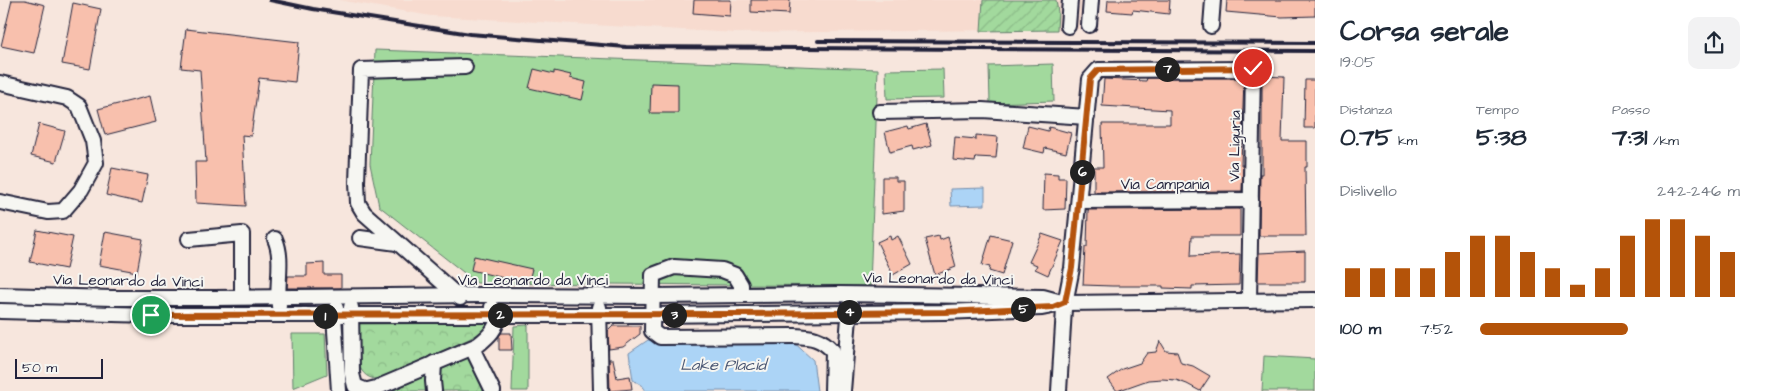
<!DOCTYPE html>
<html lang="it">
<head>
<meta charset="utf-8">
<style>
  body { margin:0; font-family:"Architects Daughter",sans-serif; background:#f2f2f3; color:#1f2937; height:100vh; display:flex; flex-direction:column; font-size:19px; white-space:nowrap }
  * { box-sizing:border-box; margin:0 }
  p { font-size:16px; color:#747a83 }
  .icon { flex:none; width:28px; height:28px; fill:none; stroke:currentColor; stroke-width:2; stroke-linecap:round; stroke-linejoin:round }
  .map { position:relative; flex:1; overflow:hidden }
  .panel { display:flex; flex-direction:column; background:#fff; width:450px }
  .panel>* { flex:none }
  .scale { position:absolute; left:15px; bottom:12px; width:88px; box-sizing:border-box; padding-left:5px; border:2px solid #22223b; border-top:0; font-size:14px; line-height:18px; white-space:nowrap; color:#22223b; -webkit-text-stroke:4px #f6f6f2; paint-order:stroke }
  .pin { position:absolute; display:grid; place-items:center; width:42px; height:42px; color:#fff; margin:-21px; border:2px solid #fff; border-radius:50%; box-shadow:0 1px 5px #0007 }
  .km { position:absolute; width:25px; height:25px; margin:-12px; border-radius:50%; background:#222; color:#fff; font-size:14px; line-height:25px; text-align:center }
  .round { display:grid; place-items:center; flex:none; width:52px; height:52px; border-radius:10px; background:#f2f2f3 }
  .overview { display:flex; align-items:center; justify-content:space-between; height:85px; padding:0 25px }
  h1 { font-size:28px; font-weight:700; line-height:38px }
  .figures { display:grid; grid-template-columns:repeat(3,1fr); gap:8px; height:85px; padding:5px 25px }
  .figures div { display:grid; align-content:center }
  .figures b { font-size:25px; font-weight:700 }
  .figures small { font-size:14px; font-weight:400 }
  .figures p { font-size:14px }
  .chart { height:140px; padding:10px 25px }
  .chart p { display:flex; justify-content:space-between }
  .chart svg { width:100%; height:90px; margin-top:5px; stroke:#b45309; stroke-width:6 }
  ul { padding:0 25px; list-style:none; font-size:16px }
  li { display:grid; grid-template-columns:80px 60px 1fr; align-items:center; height:38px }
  li i { height:12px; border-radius:6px; background:#b45309 }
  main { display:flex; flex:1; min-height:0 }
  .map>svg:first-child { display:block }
  .built { fill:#f7dbcf }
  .grass { fill:#a2d99d; stroke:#627e6c }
  .forest { fill:url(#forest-crowns); stroke:#627e6c }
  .garden { fill:url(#garden-furrows); stroke:#627e6c }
  .water { fill:#acd4f6; stroke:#758dab }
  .building { fill:#f8c0ad; stroke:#22223b }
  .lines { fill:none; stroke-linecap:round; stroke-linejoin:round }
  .minor-casing { stroke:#22223b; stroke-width:18 }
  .minor { stroke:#f6f6f2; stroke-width:14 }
  .rail { stroke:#22223b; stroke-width:4 }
  .route-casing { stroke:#fff; stroke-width:10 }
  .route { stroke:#b45309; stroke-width:6 }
  .labels { text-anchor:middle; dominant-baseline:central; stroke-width:4; stroke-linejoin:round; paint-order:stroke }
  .street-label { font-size:15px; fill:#22223b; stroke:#f6f6f2 }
  .water-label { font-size:16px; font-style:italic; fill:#4b5773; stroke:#f6f6f2 }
</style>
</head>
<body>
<main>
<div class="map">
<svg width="1315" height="391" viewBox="0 0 1315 391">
  <defs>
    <pattern id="forest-crowns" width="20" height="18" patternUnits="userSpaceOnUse" patternTransform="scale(1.25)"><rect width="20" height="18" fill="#a2d99d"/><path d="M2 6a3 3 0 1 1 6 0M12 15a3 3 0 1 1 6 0" fill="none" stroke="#8bba88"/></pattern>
    <pattern id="garden-furrows" width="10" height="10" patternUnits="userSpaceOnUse" patternTransform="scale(1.25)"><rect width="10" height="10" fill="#a2d99d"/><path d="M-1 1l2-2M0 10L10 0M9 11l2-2" fill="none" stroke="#8bba88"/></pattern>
  </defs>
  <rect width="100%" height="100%" fill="#f7e6dd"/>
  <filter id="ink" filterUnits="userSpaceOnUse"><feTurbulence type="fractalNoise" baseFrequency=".02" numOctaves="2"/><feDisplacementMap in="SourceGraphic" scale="10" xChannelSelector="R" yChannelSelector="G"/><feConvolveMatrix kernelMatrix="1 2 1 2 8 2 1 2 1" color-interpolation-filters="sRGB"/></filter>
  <g filter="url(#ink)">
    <path class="built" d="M339,0H1090L1086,29L737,33L431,16Z"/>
    <g class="grass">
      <path d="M375,50L878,69L870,286L477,283L379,206L370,164Z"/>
      <path d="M1053,64L1054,101L990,103L989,66Z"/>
      <path d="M943,69L944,98L887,99L886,70Z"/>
      <path d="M528,325V391H512L514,326Z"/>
      <path d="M292,334H325L327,374L293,388Z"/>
      <path d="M1264,356L1315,359V391H1262Z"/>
    </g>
    <g class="forest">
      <path d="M491,323L480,333L469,339L378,379C352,379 356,342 355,324Z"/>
      <path d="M469,355L486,391H392Z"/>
    </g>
    <path class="garden" d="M983,0H1056L1058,12L1057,30L981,31Z"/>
    <g class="water">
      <path d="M985,188V205L951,206L950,189Z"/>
      <path d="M790,339L813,360L817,391H646L642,385L633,380L629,353L648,340Z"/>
    </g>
    <g class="building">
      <path d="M12,0H25L45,5L34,53L1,46Z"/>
      <path d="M694,0H731L730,16L693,13Z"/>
      <path d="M751,0H790L789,14L751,12Z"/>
      <path d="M1108,0H1170L1169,14L1133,10L1132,13L1107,11Z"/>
      <path d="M1227,0H1315V16L1282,17L1226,12Z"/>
      <path d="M73,3L101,9L90,69L62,64Z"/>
      <path d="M186,29L299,42L295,82L259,78L251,136L242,135L246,206L196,203L195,162H206L200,70L181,68Z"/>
      <path d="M534,69L554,74V71L571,75L570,78L586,82L582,100L529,88Z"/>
      <path d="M1262,76L1284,77L1282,141H1307V167H1305L1306,236H1259L1260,174H1262Z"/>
      <path d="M1147,78H1244L1241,165H1243L1242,191L1094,192V167H1103L1102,124H1170V110L1102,106L1104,79L1146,81Z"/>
      <path d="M1305,80H1315V128H1304Z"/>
      <path d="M651,83L678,84V113H650Z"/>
      <path d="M150,96L156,122L105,135L98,109Z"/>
      <path d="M39,124L65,131L56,162L31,156Z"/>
      <path d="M926,124L932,145L913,150L912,146L890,152L885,132L908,126L909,129Z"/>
      <path d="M1028,126L1048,131L1049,127L1071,133L1066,153L1045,148L1044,153L1023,148Z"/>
      <path d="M976,135L998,137L996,158L976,157L975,162L953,160L955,137L976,139Z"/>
      <path d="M112,168L148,175L142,203L106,195Z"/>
      <path d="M1044,173L1058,174V178H1066L1065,209L1043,210Z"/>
      <path d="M882,177H896V181H904V211L882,214Z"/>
      <path d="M1240,209V236H1192L1191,256L1240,254L1239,285L1192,286V289L1163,288V286H1112L1083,285L1085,247H1087L1088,210Z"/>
      <path d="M37,230L73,237L66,269L30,262Z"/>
      <path d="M105,232L143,239L137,272L99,265Z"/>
      <path d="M1042,234L1063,241L1048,275L1035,269L1037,265L1029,262Z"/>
      <path d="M991,235L1012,240L1002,275L989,271L990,267L982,265Z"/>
      <path d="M890,236L891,240L898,236L912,264L893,275L877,242Z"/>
      <path d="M939,236L940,240L948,237L956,267L935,275L925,239Z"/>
      <path d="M1305,251V282H1258L1259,253Z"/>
      <path d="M474,256L532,269L528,284L471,270Z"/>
      <path d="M324,263V275H341V288H287L288,276H307V264Z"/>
      <path d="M613,326H640V334L623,347L609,349L608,331Z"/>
      <path d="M501,333H511L512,350H499V336Z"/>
      <path d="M1160,341L1166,351L1177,352L1181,363L1193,366L1210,376L1200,391L1187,384L1176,380L1162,379L1148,380L1117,391L1108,379L1122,369L1140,363L1147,353L1156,352Z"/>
      <path d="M609,359H613L617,378L630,376L632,389L610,391Z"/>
    </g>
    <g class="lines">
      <defs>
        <g id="minor">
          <path d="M1089,25L1091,0"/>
          <path d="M1068,26L1070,0"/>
          <path d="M1211,26L1213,0"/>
          <path d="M0,83L67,98L79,106L93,141L96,163L81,190L63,211L48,212L0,202"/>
          <path d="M880,112L982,110L1087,117"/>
          <path d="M1079,201L1251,200"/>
          <path d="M360,238L397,243"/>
          <path d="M189,239L242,234V297"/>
          <path d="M275,239C284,259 276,284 279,306"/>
          <path d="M0,295L112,298H214L482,295L652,296L840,294L1043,297L1065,303L1315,300"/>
          <path d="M741,295V285L735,275L722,270L674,267L653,275L652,331L660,337L793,336C811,337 820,337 833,351L832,391"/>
          <path d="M460,298L364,213L358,203L357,182L361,70L465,67"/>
          <path d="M351,307L352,374L355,386L365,390"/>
          <path d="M599,307L601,391"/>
          <path d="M336,308L334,316L339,391"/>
          <path d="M0,311L151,315H649L945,312L1042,308L1062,304"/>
          <path d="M472,348L493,391"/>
          <path d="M434,363L433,381L434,391"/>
          <path d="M364,391L376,388L478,345C489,336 497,329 498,315L492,307"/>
          <path d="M843,391L850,305"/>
          <path d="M1059,391L1064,309L1072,268L1090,79L1098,70L1253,69L1249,301"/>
        </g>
      </defs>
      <use href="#minor" class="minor-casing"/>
      <use href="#minor" class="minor"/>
      <g class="rail">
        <path d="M270,0L313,9L470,34L626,47L1315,51"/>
        <path d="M818,41L1315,43"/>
      </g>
    </g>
  </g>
  <g class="lines" filter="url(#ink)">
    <defs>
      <path id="route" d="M151,315L732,314L945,312L1053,307L1065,302L1072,268L1090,79L1098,70L1253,68"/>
    </defs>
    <use href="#route" class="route-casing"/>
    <use href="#route" class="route"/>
  </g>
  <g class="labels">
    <g class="street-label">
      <text transform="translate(1235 146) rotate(-89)">Via Liguria</text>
      <text x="1165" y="184">Via Campania</text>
      <text transform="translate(938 279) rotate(1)">Via Leonardo da Vinci</text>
      <text x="533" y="280">Via Leonardo da Vinci</text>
      <text transform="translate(128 281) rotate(1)">Via Leonardo da Vinci</text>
    </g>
    <g class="water-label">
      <text x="723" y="365">Lake Placid</text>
    </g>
  </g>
</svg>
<div class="scale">50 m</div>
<div class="pin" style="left:151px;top:315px;background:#1e9e55"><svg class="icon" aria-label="arrive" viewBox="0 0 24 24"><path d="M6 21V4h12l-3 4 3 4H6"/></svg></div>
<div class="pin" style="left:1253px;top:68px;background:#d93025"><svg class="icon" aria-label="check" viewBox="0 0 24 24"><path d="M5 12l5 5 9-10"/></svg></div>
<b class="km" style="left:325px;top:316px">1</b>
<b class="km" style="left:500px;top:315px">2</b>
<b class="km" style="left:674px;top:315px">3</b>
<b class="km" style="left:849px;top:312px">4</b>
<b class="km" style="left:1023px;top:309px">5</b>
<b class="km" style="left:1082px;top:172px">6</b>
<b class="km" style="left:1167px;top:69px">7</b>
</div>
<section class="panel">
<div class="overview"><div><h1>Corsa serale</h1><p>19:05</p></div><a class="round"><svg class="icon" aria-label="share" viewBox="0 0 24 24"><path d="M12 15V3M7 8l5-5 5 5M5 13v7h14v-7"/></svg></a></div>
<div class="figures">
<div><p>Distanza</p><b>0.75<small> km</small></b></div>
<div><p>Tempo</p><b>5:38</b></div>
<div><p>Passo</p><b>7:31<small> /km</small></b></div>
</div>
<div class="chart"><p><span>Dislivello</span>242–246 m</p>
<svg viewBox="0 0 160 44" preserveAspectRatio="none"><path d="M5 44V30M15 44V30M25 44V30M35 44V30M45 44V22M55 44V14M65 44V14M75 44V22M85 44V30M95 44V38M105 44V30M115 44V14M125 44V6M135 44V6M145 44V14M155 44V22"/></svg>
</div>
<ul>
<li><b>100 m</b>7:52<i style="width:57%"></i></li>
</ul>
</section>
</main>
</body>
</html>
